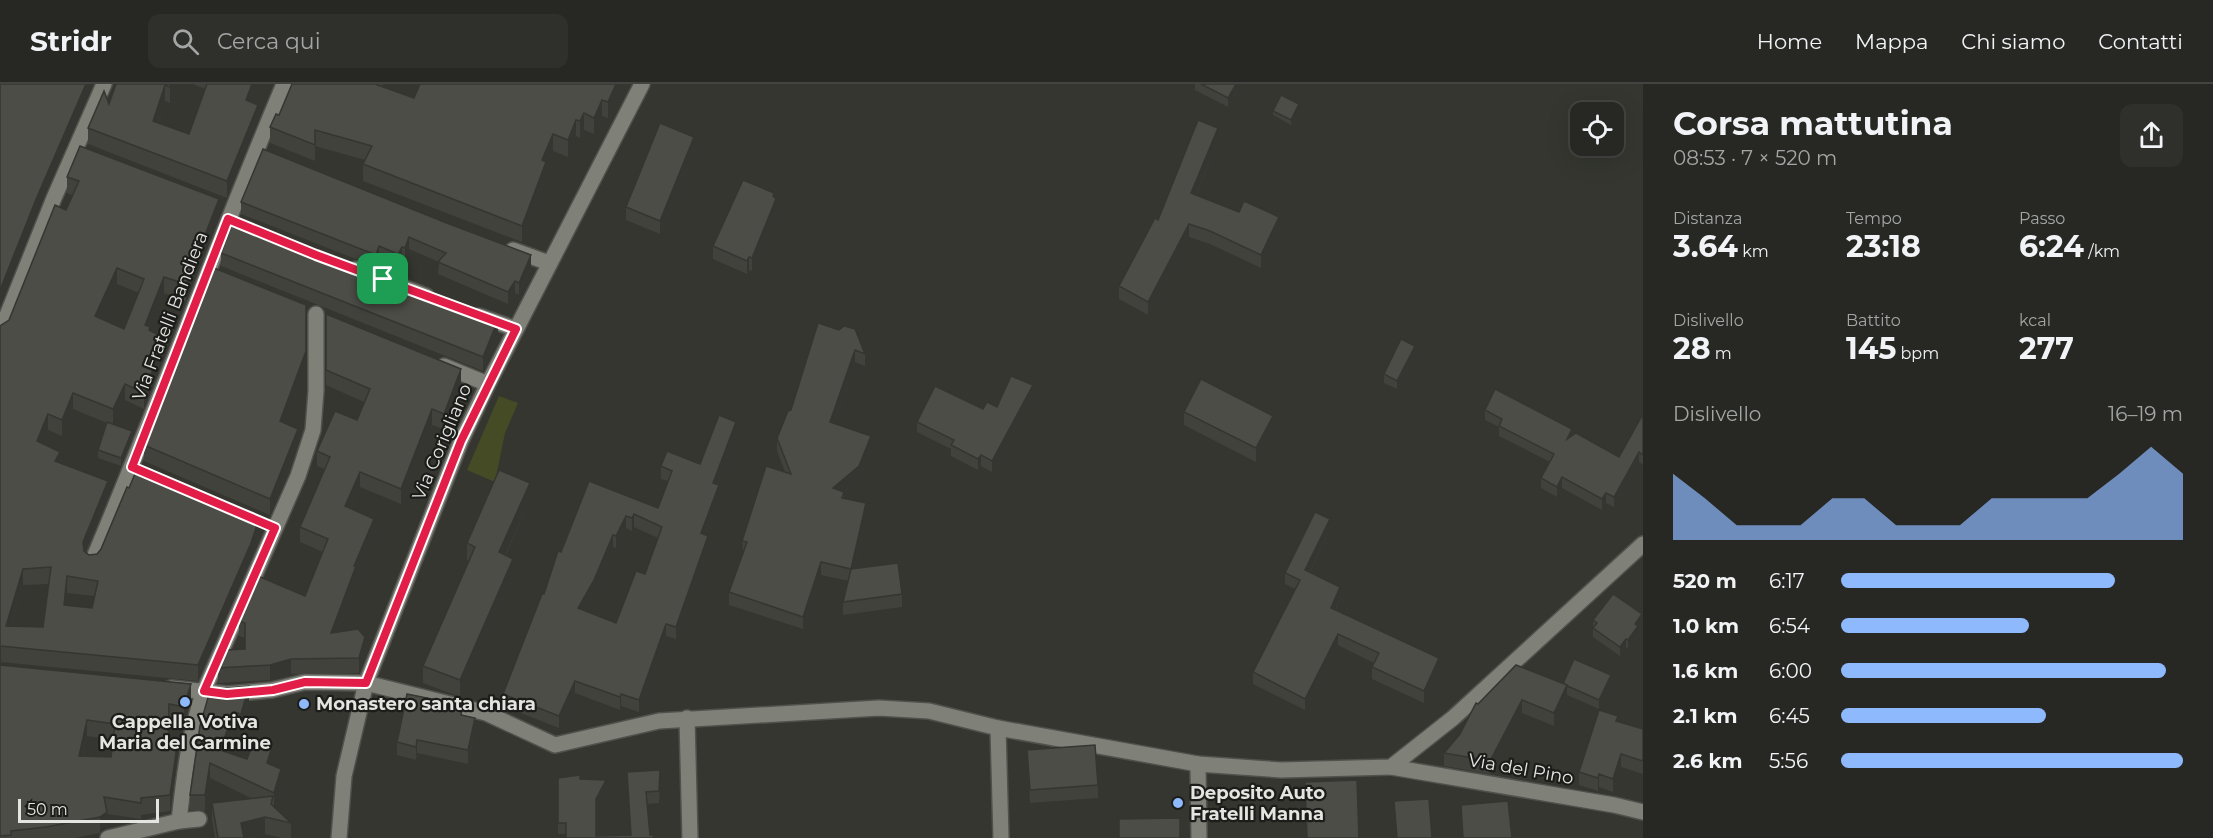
<!DOCTYPE html>
<html lang="it">
<head>
<meta charset="utf-8">
<style>
  body { margin:0; font-family:Montserrat,sans-serif; background:#2f302b; color:#f1f3f6; height:100vh; display:flex; flex-direction:column; font-size:22px; white-space:nowrap }
  * { box-sizing:border-box; margin:0 }
  p { font-size:20px; color:#a4a6a6 }
  .icon { flex:none; width:33px; height:33px; fill:none; stroke:currentColor; stroke-width:2; stroke-linecap:round; stroke-linejoin:round }
  .map { position:relative; flex:1; overflow:hidden }
  .side { display:flex; flex-direction:column; background:#272823; width:570px }
  .side>* { flex:none }
  .buttons { position:absolute; left:1570px; top:18px; display:grid; gap:12px }
  .buttons a { display:grid; place-items:center; width:54px; height:54px; border-radius:12px; background:#272823; box-shadow:0 6px 24px #0002,0 0 0 2px #434441; font-size:30px }
  .scale { position:absolute; left:18px; bottom:15px; width:141px; box-sizing:border-box; padding-left:6px; border:3px solid #e4e5e1; border-top:0; font-size:16px; line-height:21px; white-space:nowrap; color:#e4e5e1; -webkit-text-stroke:4px #1c1d1a; paint-order:stroke }
  .pin { position:absolute; display:grid; place-items:center; width:51px; height:51px; color:#fff; margin:-26px; border-radius:12px; box-shadow:0 3px 9px #0006 }
  .round { display:grid; place-items:center; flex:none; width:63px; height:63px; border-radius:12px; background:#2f302b }
  .summary { display:flex; align-items:center; justify-content:space-between; height:102px; padding:0 30px }
  h1 { font-size:33px; font-weight:700; line-height:45px }
  .figures { display:grid; grid-template-columns:repeat(3,1fr); gap:9px; height:102px; padding:6px 30px }
  .figures div { display:grid; align-content:center }
  .figures b { font-size:30px; font-weight:700 }
  .figures small { font-size:16px; font-weight:400 }
  .figures p { font-size:16px }
  .chart { height:168px; padding:12px 30px }
  .chart p { display:flex; justify-content:space-between }
  .chart svg { width:100%; height:108px; margin-top:6px; fill:#8eb9fd; opacity:.7 }
  ul { padding:0 30px; list-style:none; font-size:20px }
  li { display:grid; grid-template-columns:96px 72px 1fr; align-items:center; height:45px }
  li i { height:15px; border-radius:8px; background:#8eb9fd }
  header { display:flex; align-items:center; gap:36px; box-sizing:border-box; height:84px; padding:0 30px; background:#272823; border-bottom:2px solid #434441 }
  header strong { font-size:28px }
  nav { display:flex; gap:33px; margin-inline-start:auto; font-size:21px }
  .search { width:420px; height:54px; background:#2f302b; display:flex; align-items:center; gap:15px; box-sizing:border-box; padding:0 21px; border-radius:12px; color:#a4a6a6; font-size:22px }
  main { display:flex; flex:1; min-height:0 }
  .map>svg:first-child { display:block }
  .green { fill:#454c25 }
  .lines { fill:none; stroke-linecap:round; stroke-linejoin:round }
  .minor-casing { stroke:#50514c; stroke-width:18 }
  .minor { stroke:#7f8179; stroke-width:15 }
  .wall { fill:#41423c; fill-rule:evenodd }
  .shaded-wall { fill:#353631 }
  .building { fill:#4c4d46; stroke:#353631; stroke-width:1.5; fill-rule:evenodd }
  .route-casing { stroke:#fff; stroke-width:12 }
  .route { stroke:#e11d48; stroke-width:8 }
  .poi-dot { fill:#8eb9fd; stroke:#1c1d1a; stroke-width:2 }
  .labels { text-anchor:middle; dominant-baseline:central; stroke-width:4.5; stroke-linejoin:round; paint-order:stroke }
  .street-label { font-size:18px; fill:#e4e5e1; stroke:#1c1d1a }
  .poi-label { font-size:18px; font-weight:bold; fill:#e4e5e1; stroke:#1c1d1a; text-anchor:start }
</style>
</head>
<body>
<header>
<strong>Stridr</strong>
<div class="search"><svg class="icon" aria-label="search" viewBox="0 0 24 24"><circle cx="10" cy="10" r="6"/><path d="M15 15l6 6"/></svg>Cerca qui</div>
<nav><a>Home</a><a>Mappa</a><a>Chi siamo</a><a>Contatti</a></nav>
</header>
<main>
<div class="map">
<svg width="1643" height="754" viewBox="0 0 1643 754">
  <rect width="100%" height="100%" fill="#34362f"/>
  <path class="green" d="M499,312L518,319L505,349L495,398L467,386Z"/>
  <g class="lines">
    <defs>
      <g id="minor">
        <path d="M513,166L549,179"/>
        <path d="M356,185L426,212"/>
        <path d="M479,232L516,245"/>
        <path d="M0,249L54,114L104,0"/>
        <path d="M444,282L488,300"/>
        <path d="M92,478C159,320 217,158 284,0"/>
        <path d="M171,604L227,610L272,606L305,598L366,599L486,629L555,661L659,637L879,624L929,627L998,644L1198,680L1281,686L1391,683L1453,634L1643,460"/>
        <path d="M687,634L690,754"/>
        <path d="M998,644L1001,754"/>
        <path d="M1198,680L1199,754"/>
        <path d="M1391,683L1614,721L1643,728"/>
        <path d="M179,737C184,692 189,650 204,607L298,392L313,346L316,307V230"/>
        <path d="M108,754L179,737L199,735"/>
        <path d="M339,754L344,692L366,599L461,357L488,300L642,0"/>
      </g>
    </defs>
    <use href="#minor" class="minor-casing"/>
    <use href="#minor" class="minor"/>
  </g>
  <g class="wall">
    <path d="M116,0H176L170,19L165,17L158,39L189,50L205,5L193,0H252V16L251,18L258,38L227,114L88,60V44L109,20Z"/>
    <path d="M344,0H383L382,2L414,14L618,0V13L608,34L602,32L594,50L584,46L580,54L576,52L568,73L553,67L546,84V94L522,158L363,97V80L365,76L315,62V77L270,59V43L279,31Z"/>
    <path d="M1195,0H1241L1228,23L1195,6Z"/>
    <path d="M1299,25L1291,41L1273,31V27Z"/>
    <path d="M1218,57L1196,111L1279,146L1261,184L1210,160L1189,153L1148,231L1119,215V202L1158,136Z"/>
    <path d="M694,66L660,150L626,136V123Z"/>
    <path d="M67,93L219,131L186,217L164,209L150,244V247L165,271L144,325L125,316L113,340L132,356L121,382L98,374V366L107,339L73,325L62,352L48,346L42,359L60,379L108,413L86,468L89,471L260,448L251,475L198,597L0,578L1,242L9,236L66,126L72,111L67,109ZM117,200L139,209L124,245L101,235ZM49,500L43,543H11L23,501ZM67,509L94,512L92,524L66,522Z"/>
    <path d="M774,113L776,128L752,187L749,186L747,190L713,175V162Z"/>
    <path d="M241,118L444,138L531,183L519,211L515,209L508,220L438,190L439,178L409,165L405,176L402,175L398,182L379,174L376,183L241,130Z"/>
    <path d="M221,169L369,190L408,207L498,249L483,287L221,182Z"/>
    <path d="M326,230L461,300L444,345L432,341L401,420L360,403L351,424L374,450L356,492V498L337,548L365,568L359,589L291,590L270,596L218,599V584L245,565V554L239,552V537L305,512L323,468L300,458V443L325,385L317,382V367L357,336L364,318L326,301Z"/>
    <path d="M839,246L865,270V282L855,278L834,339L871,365L859,395L844,408V415L866,432L854,485L902,510V523L843,531V518L849,497L821,491L803,545L729,521V508L743,469L742,457L785,388L777,367V354L791,326Z"/>
    <path d="M1415,271L1397,305L1384,299V290Z"/>
    <path d="M306,284L285,339L298,361L270,431L144,377V361Z"/>
    <path d="M1033,312L992,388L981,382L978,386L951,372V365L917,348V338L983,325L997,323Z"/>
    <path d="M1485,326L1572,352L1619,373L1643,330V381L1639,378L1614,423L1606,419L1602,426L1562,404L1557,413L1541,404V394L1550,378L1499,352V343L1485,336Z"/>
    <path d="M1184,328L1273,345L1256,378L1184,341Z"/>
    <path d="M736,350L717,401L719,414L705,451L708,464L676,555L666,552L639,628L621,622L620,626L575,609L559,644L503,622V610L589,397L658,424L668,397L661,395V382L700,380ZM634,443L658,454L645,490L616,539L584,526L594,509L613,463L616,464L626,444L632,447Z"/>
    <path d="M530,416L506,471L513,491L460,613L423,599V582L469,477L467,476V459Z"/>
    <path d="M1330,446L1310,488L1340,515L1336,526L1439,586L1424,619L1372,595V583L1374,579L1338,561L1305,626L1253,600V588L1295,505L1285,500V489Z"/>
    <path d="M1593,536L1642,538L1638,544V551L1628,565L1626,563L1620,572L1593,553Z"/>
    <path d="M0,581L191,616L184,639L169,636L168,662L177,679L170,727L141,731V735L107,730V744L100,749L75,754H0ZM87,652L113,656L111,673L83,672Z"/>
    <path d="M1563,600H1611L1599,625L1567,611V614L1554,642L1522,629L1490,690L1444,682V669L1460,650L1478,620Z"/>
    <path d="M249,618L241,646L234,644L226,668L271,681L281,701L274,724L291,739V754H282L265,750L246,754H215L212,736V719L253,715L210,694L205,727L190,726V711L200,642Z"/>
    <path d="M452,624L462,631L475,647L468,680L417,669L416,676L397,671V658Z"/>
    <path d="M1618,637L1643,645V690L1621,683L1613,708L1599,703L1598,707L1579,701V688Z"/>
    <path d="M1027,666L1098,701V714L1030,719Z"/>
    <path d="M627,688L660,697L659,719L647,720L650,751L654,754H566V750H558V694L580,695L606,708L596,726V752L631,751Z"/>
    <path d="M1461,721L1512,754H1462Z"/>
  </g>
  <g class="shaded-wall">
    <path d="M86,0H93L37,130L0,222V206L37,113Z"/>
    <path d="M171,0H176L170,19V3Z"/>
    <path d="M252,0V16L246,32V16Z"/>
    <path d="M616,0H618V13L608,34V18Z"/>
    <path d="M1236,0H1241L1228,23V14Z"/>
    <path d="M165,1V17L153,53V37Z"/>
    <path d="M602,16V32L594,50V34Z"/>
    <path d="M1299,20V25L1291,41V36Z"/>
    <path d="M258,21V38L227,114V97Z"/>
    <path d="M584,29V46L580,54V37Z"/>
    <path d="M576,36V52L568,73V56Z"/>
    <path d="M1218,44V57L1191,122V109Z"/>
    <path d="M553,50V67L546,84V94L522,158V142L542,76Z"/>
    <path d="M694,53V66L660,150V137Z"/>
    <path d="M774,109V120L776,115V128L752,187V174Z"/>
    <path d="M219,115V131L186,217V200Z"/>
    <path d="M1279,133V146L1261,184V171Z"/>
    <path d="M1189,140V153L1148,231V218Z"/>
    <path d="M409,153V165L405,176V164Z"/>
    <path d="M379,162V174L376,183V171Z"/>
    <path d="M402,163V175L398,182V170Z"/>
    <path d="M531,171V183L519,211V199Z"/>
    <path d="M749,173V186L747,190V177Z"/>
    <path d="M117,184V200L95,249V232Z"/>
    <path d="M164,193V209L150,244V259L145,241Z"/>
    <path d="M515,197V209L508,220V208Z"/>
    <path d="M498,236V249L483,287V273Z"/>
    <path d="M165,254V271L144,325V309Z"/>
    <path d="M1415,262V271L1397,305V297Z"/>
    <path d="M855,266V278L830,350V338Z"/>
    <path d="M306,267V284L280,353V337Z"/>
    <path d="M461,285V300L444,345V330Z"/>
    <path d="M125,300V316L113,341V325Z"/>
    <path d="M1033,301V312L992,388V377Z"/>
    <path d="M73,309V325L62,352V336Z"/>
    <path d="M432,325V341L401,420V405Z"/>
    <path d="M48,330V346L37,373V357Z"/>
    <path d="M1273,332V345L1256,378V364Z"/>
    <path d="M736,338V350L713,411V399Z"/>
    <path d="M298,345V361L270,431V415Z"/>
    <path d="M132,347V356L121,382V374Z"/>
    <path d="M871,352V365L859,395L833,417V404Z"/>
    <path d="M60,368V384L55,377Z"/>
    <path d="M1639,368V378L1614,423V413Z"/>
    <path d="M981,371V382L978,386V375Z"/>
    <path d="M360,388V403L345,437V422Z"/>
    <path d="M1562,393V404L1557,413V403Z"/>
    <path d="M108,397V413L83,474V458Z"/>
    <path d="M530,399V416L499,485V468Z"/>
    <path d="M719,401V414L701,461V449Z"/>
    <path d="M1606,409V419L1602,426V415Z"/>
    <path d="M866,419V432L851,498V485Z"/>
    <path d="M634,430V443L632,447V434Z"/>
    <path d="M260,432V448L251,475L198,597V581Z"/>
    <path d="M626,432V444L616,464V452Z"/>
    <path d="M374,435V450L356,492V498L331,564V549L354,482Z"/>
    <path d="M1330,435V446L1305,497V486Z"/>
    <path d="M613,451V463L594,509L578,536V524Z"/>
    <path d="M708,452V464L676,555V543Z"/>
    <path d="M513,475V491L460,613V596Z"/>
    <path d="M821,478V491L803,545V533Z"/>
    <path d="M23,485V501L6,559V542Z"/>
    <path d="M67,492V509L64,538V521Z"/>
    <path d="M1340,503V515L1331,535V524Z"/>
    <path d="M1642,530V538L1638,544V551L1628,565V556L1635,540Z"/>
    <path d="M666,540V552L639,628V616Z"/>
    <path d="M1338,550V561L1305,626V615Z"/>
    <path d="M365,553V568L359,589V574Z"/>
    <path d="M1626,555V563L1620,572V563Z"/>
    <rect x="0" y="562" width="1" height="16"/>
    <path d="M1439,574V586L1424,619V607Z"/>
    <path d="M291,575V590L270,596V581Z"/>
    <path d="M1611,591V600L1599,625V616Z"/>
    <path d="M575,597V609L559,644V632Z"/>
    <path d="M191,600V616L184,639V623Z"/>
    <path d="M1567,601V614L1554,642V629Z"/>
    <path d="M249,602V618L241,646V630Z"/>
    <path d="M621,610V622L620,626V613Z"/>
    <path d="M1522,616V629L1490,690V677Z"/>
    <path d="M234,628V644L220,681V666Z"/>
    <path d="M475,634V647L468,680V666Z"/>
    <path d="M87,636V652L79,689V672Z"/>
    <path d="M417,656V669L416,676V663Z"/>
    <path d="M177,662V679L170,727V711Z"/>
    <path d="M271,666V681L267,679Z"/>
    <path d="M1621,670V683L1613,708V695Z"/>
    <path d="M210,679V694L205,727V711Z"/>
    <path d="M281,685V701L274,725V709Z"/>
    <path d="M1599,690V703L1598,707V694Z"/>
    <path d="M606,696V708L596,726V715Z"/>
    <path d="M107,728V744L100,749V733Z"/>
    <path d="M265,733V750L246,754H241V739Z"/>
  </g>
  <g class="building">
    <path d="M0,0H86L37,113L0,206Z"/>
    <path d="M116,0H171L170,3L165,1L153,37L189,50L207,0H252L246,16L258,21L227,97L88,44L104,7L109,20Z"/>
    <path d="M292,0H375L414,14L420,0H616L608,18L602,16L594,34L584,29L580,37L576,36L568,56L553,50L542,76L546,78L522,142L363,80L372,62L315,46V61L270,43L276,30L279,31Z"/>
    <path d="M1201,0H1236L1228,14Z"/>
    <path d="M1281,11L1299,20L1291,36L1273,27Z"/>
    <path d="M1198,36L1218,44L1191,109L1239,128L1244,117L1279,133L1261,171L1210,147L1189,140L1148,218L1119,202L1155,134L1158,136Z"/>
    <path d="M660,39L694,53L660,137L626,123Z"/>
    <path d="M80,62L219,115L186,200L164,193L145,241L150,243L149,246L165,254L144,309L125,300L113,325L73,309L62,336L48,330L37,357L60,368L55,377L108,397L83,458L84,467L89,471L97,470L101,465L127,403L129,404L139,380L260,432L251,459L198,581L0,562V242L9,236L55,121L66,126L79,97L67,93ZM117,184L144,195L124,245L95,232ZM51,483L43,543L6,542L23,485ZM67,492L98,497L92,524L64,521Z"/>
    <path d="M263,65L444,138L531,171L519,199L515,197L508,208L438,178L446,169L409,153L405,164L402,163L398,170L379,162L376,171L241,118Z"/>
    <path d="M743,96L774,109L773,112L776,115L752,174L749,173L747,177L713,162Z"/>
    <path d="M234,135L369,188L368,190L408,207L410,203L498,236L483,273L221,169Z"/>
    <path d="M214,184L306,221V267L280,337L298,345L270,415L144,361Z"/>
    <path d="M326,230L461,285L444,330L432,325L401,405L360,388L345,422L374,435L354,482H356L331,549L358,545L365,553L359,574L291,575L270,581L218,584L226,566L245,565V539L239,537L258,492L305,512L328,455L300,443L330,373L317,367L335,327L357,336L370,305L326,286Z"/>
    <path d="M818,239L839,246L844,242L855,245L865,270L855,266L830,338L871,352L859,382L833,404L844,408L842,414L866,419L851,485L821,478L803,533L729,508L747,458L742,457L766,382L791,390L777,354L788,327L791,326Z"/>
    <path d="M1401,255L1415,262L1397,297L1384,290Z"/>
    <path d="M1011,292L1033,301L992,377L981,371L978,375L951,361L954,356L917,338L935,302L983,325L987,318L997,323Z"/>
    <path d="M1201,295L1273,332L1256,364L1184,328Z"/>
    <path d="M1495,305L1572,345L1567,355L1576,349L1619,373L1643,330V371L1639,368L1614,413L1606,409L1602,415L1562,393L1557,403L1541,394L1554,370L1499,342L1502,335L1485,326Z"/>
    <path d="M719,331L736,338L713,399L719,401L701,449L708,452L676,543L666,540L639,616L621,610L620,613L575,597L559,632L503,610L542,510H544L558,467L561,468L589,397L658,424L672,387L661,382L667,367L700,380ZM634,430L662,443L645,490L636,487L616,539L578,524L594,496L613,451L616,452L626,432L632,434Z"/>
    <path d="M107,338L132,347L121,374L98,366Z"/>
    <path d="M499,386L530,399L499,468L513,475L460,596L423,582L475,463L467,459Z"/>
    <path d="M1315,428L1330,435L1305,486L1340,503L1331,524L1439,574L1424,607L1372,583L1379,569L1338,550L1305,615L1253,588L1300,496L1285,489Z"/>
    <path d="M898,479L902,510L843,518L851,485Z"/>
    <path d="M1613,510L1642,530L1635,540L1638,542L1628,556L1626,555L1620,563L1593,544L1597,539L1593,536Z"/>
    <path d="M1574,575L1611,591L1599,616L1563,600Z"/>
    <path d="M0,581L191,600L184,623L169,620L168,662H177L170,711L141,714V719L104,713L107,728L100,733L46,743L11,747V751L0,752ZM87,636L115,640L111,673L79,672Z"/>
    <path d="M1516,581L1567,601L1554,629L1522,616L1490,677L1444,669L1460,650L1476,619L1478,620Z"/>
    <path d="M249,602L241,630L234,628L220,666L247,675L253,659L271,666L267,679L281,685L274,709L210,679L205,711H190L200,642L211,603L228,604Z"/>
    <path d="M407,610L452,619L450,624L462,626L461,631L475,634L468,666L417,656L416,663L397,658Z"/>
    <path d="M1599,626L1618,632L1616,637L1643,645V677L1621,670L1613,695L1599,690L1598,694L1579,688Z"/>
    <path d="M1095,661L1098,701L1030,706L1027,666Z"/>
    <path d="M660,686L659,707L646,708L650,751H653L654,754H566V739H558V694L580,691V695L606,696L596,715V752L631,751L627,688Z"/>
    <path d="M1357,696L1359,754H1307L1305,698Z"/>
    <path d="M273,712L271,720L291,739L265,733L241,739L244,754H218L212,719Z"/>
    <path d="M1429,715L1432,754H1397L1394,717Z"/>
    <path d="M1508,717L1512,754H1463L1461,721Z"/>
    <path d="M1180,734V754H1119V735Z"/>
  </g>
  <g class="lines">
    <defs>
      <path id="route" d="M228,135L316,171L516,245L461,357L366,599L305,598L273,606L227,610L204,607L275,444L132,383Z"/>
    </defs>
    <use href="#route" class="route-casing"/>
    <use href="#route" class="route"/>
  </g>
  <g class="poi-dot">
    <circle cx="185" cy="618" r="6"/>
    <circle cx="304" cy="620" r="6"/>
    <circle cx="1178" cy="719" r="6"/>
  </g>
  <g class="labels">
    <g class="street-label">
      <text transform="translate(170 232) rotate(-69)">Via Fratelli Bandiera</text>
      <text transform="translate(442 358) rotate(-67)">Via Corigliano</text>
      <text transform="translate(1521 685) rotate(10)">Via del Pino</text>
    </g>
    <g class="poi-label">
      <text x="316" y="620">Monastero santa chiara</text>
      <text x="185" y="638" text-anchor="middle">Cappella Votiva<tspan x="185" dy="21">Maria del Carmine</tspan></text>
      <text x="1190" y="709">Deposito Auto<tspan x="1190" dy="21">Fratelli Manna</tspan></text>
    </g>
  </g>
</svg>
<div class="buttons">
<a><svg class="icon" aria-label="locate" viewBox="0 0 24 24"><circle cx="12" cy="12" r="6"/><path d="M12 2v4M12 18v4M2 12h4M18 12h4"/></svg></a>
</div>
<div class="scale">50 m</div>
<div class="pin" style="left:383px;top:195px;background:#1e9e55"><svg class="icon" aria-label="arrive" viewBox="0 0 24 24"><path d="M6 21V4h12l-3 4 3 4H6"/></svg></div>
</div>
<section class="side">
<div class="summary"><div><h1>Corsa mattutina</h1><p>08:53 · 7 × 520 m</p></div><a class="round"><svg class="icon" aria-label="share" viewBox="0 0 24 24"><path d="M12 15V3M7 8l5-5 5 5M5 13v7h14v-7"/></svg></a></div>
<div class="figures">
<div><p>Distanza</p><b>3.64<small> km</small></b></div>
<div><p>Tempo</p><b>23:18</b></div>
<div><p>Passo</p><b>6:24<small> /km</small></b></div>
</div>
<div class="figures">
<div><p>Dislivello</p><b>28<small> m</small></b></div>
<div><p>Battito</p><b>145<small> bpm</small></b></div>
<div><p>kcal</p><b>277</b></div>
</div>
<div class="chart"><p><span>Dislivello</span>16–19 m</p>
<svg viewBox="0 0 160 44" preserveAspectRatio="none"><path d="M0 44V17L10 27L20 38L30 38L40 38L50 27L60 27L70 38L80 38L90 38L100 27L110 27L120 27L130 27L140 17L150 6L160 17V44z"/></svg>
</div>
<ul>
<li><b>520 m</b>6:17<i style="width:80%"></i></li>
<li><b>1.0 km</b>6:54<i style="width:55%"></i></li>
<li><b>1.6 km</b>6:00<i style="width:95%"></i></li>
<li><b>2.1 km</b>6:45<i style="width:60%"></i></li>
<li><b>2.6 km</b>5:56<i style="width:100%"></i></li>
</ul>
</section>
</main>
</body>
</html>
